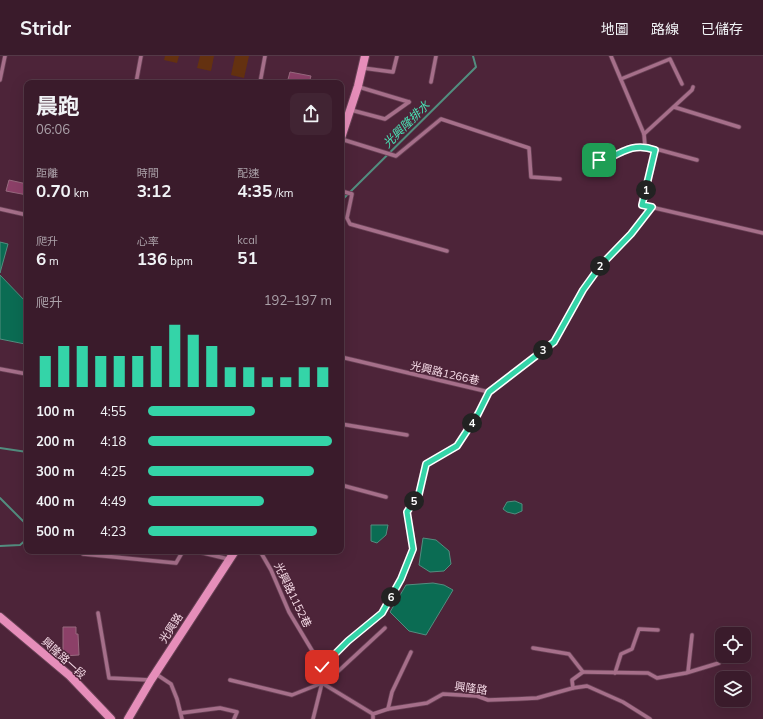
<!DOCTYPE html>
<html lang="zh-TW">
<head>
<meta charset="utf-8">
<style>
  body { margin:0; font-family:Mulish,"Noto Sans TC",sans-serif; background:#412433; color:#f1f3f6; height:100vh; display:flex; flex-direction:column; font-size:15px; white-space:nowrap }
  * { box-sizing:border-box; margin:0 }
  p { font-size:13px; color:#aba1a9 }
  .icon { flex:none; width:22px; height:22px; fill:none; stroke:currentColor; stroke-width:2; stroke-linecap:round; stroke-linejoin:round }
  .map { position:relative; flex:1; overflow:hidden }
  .details { position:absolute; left:24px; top:24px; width:320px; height:474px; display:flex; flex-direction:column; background:#3a1b2b; border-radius:8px; box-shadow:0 4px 16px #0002,0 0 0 1px #543947 }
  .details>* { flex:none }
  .controls { position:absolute; left:715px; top:571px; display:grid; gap:8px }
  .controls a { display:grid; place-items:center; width:36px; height:36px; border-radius:8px; background:#3a1b2b; box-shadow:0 4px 16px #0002,0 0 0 1px #543947; font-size:20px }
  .pin { position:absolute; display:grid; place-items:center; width:34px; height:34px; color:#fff; margin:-17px; border-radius:8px; box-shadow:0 2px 6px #0006 }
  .km { position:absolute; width:20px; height:20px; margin:-10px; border-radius:50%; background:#222; color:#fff; font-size:11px; line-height:20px; text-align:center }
  .round { display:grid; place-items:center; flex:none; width:42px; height:42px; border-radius:8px; background:#412433 }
  .overview { display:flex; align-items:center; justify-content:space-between; height:68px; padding:0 12px }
  h1 { font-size:22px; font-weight:700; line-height:30px }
  .stats { display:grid; grid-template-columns:repeat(3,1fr); gap:6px; height:68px; padding:4px 12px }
  .stats div { display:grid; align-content:center }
  .stats b { font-size:17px; font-weight:700 }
  .stats small { font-size:11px; font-weight:400 }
  .stats p { font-size:11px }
  .chart { height:112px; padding:8px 12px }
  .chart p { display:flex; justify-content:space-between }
  .chart svg { width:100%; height:72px; margin-top:4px; stroke:#34d4a8; stroke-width:6 }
  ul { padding:0 12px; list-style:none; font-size:13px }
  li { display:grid; grid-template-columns:64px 48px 1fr; align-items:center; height:30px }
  li i { height:10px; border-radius:5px; background:#34d4a8 }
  header { display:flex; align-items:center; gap:24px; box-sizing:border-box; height:56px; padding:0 20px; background:#3a1b2b; border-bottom:1px solid #543947 }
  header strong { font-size:19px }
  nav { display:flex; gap:22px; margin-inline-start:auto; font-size:14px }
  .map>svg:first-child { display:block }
  .green { fill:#643110 }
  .water { fill:#0b6c53; stroke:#528d7f }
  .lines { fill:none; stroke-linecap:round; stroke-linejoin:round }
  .stream { stroke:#528d7f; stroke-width:2 }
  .building { fill:#8c4068; stroke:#98697f }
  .lane-casing { stroke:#684155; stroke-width:5 }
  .secondary-casing { stroke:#684155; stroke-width:10 }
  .lane { stroke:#a66f8a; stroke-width:3.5 }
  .secondary { stroke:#e68eba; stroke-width:8 }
  .route-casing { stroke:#fff; stroke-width:8 }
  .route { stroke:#34d4a8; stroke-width:5 }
  .labels { text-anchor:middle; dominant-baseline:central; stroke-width:3; stroke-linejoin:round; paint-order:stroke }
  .street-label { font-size:11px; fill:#f6dbe7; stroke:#4d2439 }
  .water-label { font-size:12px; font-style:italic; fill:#48e3b5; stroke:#4d2439 }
</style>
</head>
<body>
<header>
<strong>Stridr</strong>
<nav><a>地圖</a><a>路線</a><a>已儲存</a></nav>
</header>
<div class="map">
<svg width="763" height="663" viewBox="0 0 763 663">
  <rect width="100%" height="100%" fill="#4d2439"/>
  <g class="green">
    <path d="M165,0H179L177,7L164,4Z"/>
    <path d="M200,0H214L211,15L197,12Z"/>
    <path d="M235,0H249L244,22L231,19Z"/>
  </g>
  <g class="water">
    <path d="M0,186L8,188L0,217Z"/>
    <path d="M0,219L27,247V282L25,288L0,283Z"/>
    <path d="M515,445L522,448V455L515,458L507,456L503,453L507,446Z"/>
    <path d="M371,469H388L386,479L377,487L371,485Z"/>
    <path d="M423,482L436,484L449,495L451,508L444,515L430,516L419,509Z"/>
    <path d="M433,527L444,529L453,534L426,579L409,575L390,556L406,529Z"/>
  </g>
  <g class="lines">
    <g class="stream">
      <path d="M341,145L476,11L473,0"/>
      <path d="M0,392L27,396"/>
      <path d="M0,442L27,469"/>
      <path d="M0,490L20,489L27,483"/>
    </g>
  </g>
  <g class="building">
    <path d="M290,16L311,20L309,27H287Z"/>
    <path d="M9,124L27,128V139L6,135Z"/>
    <path d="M63,571H76V578H78L79,599L63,600Z"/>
  </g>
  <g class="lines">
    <defs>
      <g id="lane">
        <path d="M611,0L644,78L645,90"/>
        <path d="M363,12L393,16L397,0"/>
        <path d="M621,23L670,3L682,28"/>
        <path d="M0,24L5,0"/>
        <path d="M431,26L436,0"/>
        <path d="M136,27L141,0"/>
        <path d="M260,27L265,0"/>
        <path d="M359,31L409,46"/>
        <path d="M674,51L739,71"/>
        <path d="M351,54L385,63L409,46"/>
        <path d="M644,78L692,34L693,31"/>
        <path d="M341,83L396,100L441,63L529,92L531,121L560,123"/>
        <path d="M655,94L642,149L763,177"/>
        <path d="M594,95L599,104L602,106C616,99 629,92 645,90L697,104"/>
        <path d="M341,135L352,138L347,162L350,168L447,195"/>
        <path d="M0,153L27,159"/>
        <path d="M341,301L489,336L554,286L583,234L601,209L631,178L652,151"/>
        <path d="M0,313L27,318"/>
        <path d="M341,368L407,379"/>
        <path d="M341,429L386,441"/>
        <path d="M195,495L228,503"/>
        <path d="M260,495L271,514L289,556L322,611"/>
        <path d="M83,498L176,507L183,495"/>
        <path d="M98,557L109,622L150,624"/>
        <path d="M533,592L569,598L583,616L572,624L573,632"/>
        <path d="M322,611L348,585L382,557L401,523L413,493L407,456L419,437L426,408L457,391L478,358L489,336"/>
        <path d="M322,614V627L373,658"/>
        <path d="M322,615L333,620L385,572"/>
        <path d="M583,616L648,617L657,622L686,617L719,607"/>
        <path d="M688,616L692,579"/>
        <path d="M615,617L621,598L632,593L639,573L658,574"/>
        <path d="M156,618L171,628L177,643L182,663"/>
        <path d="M230,624L292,639L322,627"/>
        <path d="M388,653L392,636L411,596"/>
        <path d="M181,657L220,652L237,656L234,663"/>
        <path d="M313,663L322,627"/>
        <path d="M373,663V658L388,653L427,647L443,638L477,640L488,644L517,643L537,642L573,632L587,630L623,646L650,663"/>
      </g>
      <g id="secondary">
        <path d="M341,82L358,30L365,0"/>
        <path d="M0,561L70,620L111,663"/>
        <path d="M128,663L151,624L235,495"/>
      </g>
    </defs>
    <use href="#lane" class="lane-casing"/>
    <use href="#secondary" class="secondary-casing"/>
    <use href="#lane" class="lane"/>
    <use href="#secondary" class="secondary"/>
  </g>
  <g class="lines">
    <defs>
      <path id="route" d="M322,611L348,585L382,557L401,523L413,493L407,456L419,438L426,408L457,390L478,358L489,336L554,286L583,234L601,209L631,178L652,151L642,149L655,94C634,86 622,96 602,106L599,104"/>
    </defs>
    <use href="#route" class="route-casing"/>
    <use href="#route" class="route"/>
  </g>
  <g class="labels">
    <g class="street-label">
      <text transform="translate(445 317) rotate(13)">光興路1266巷</text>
      <text transform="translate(293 539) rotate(64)">光興路1152巷</text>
      <text transform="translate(171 572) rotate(-57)">光興路</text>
      <text transform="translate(64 602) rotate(42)">興隆路一段</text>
      <text transform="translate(471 632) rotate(8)">興隆路</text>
    </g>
    <g class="water-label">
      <text transform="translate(406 68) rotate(-45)">光興隆排水</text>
    </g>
  </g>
</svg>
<div class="controls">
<a><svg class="icon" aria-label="locate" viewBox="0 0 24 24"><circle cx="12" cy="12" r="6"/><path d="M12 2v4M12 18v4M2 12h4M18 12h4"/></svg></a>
<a><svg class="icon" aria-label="layers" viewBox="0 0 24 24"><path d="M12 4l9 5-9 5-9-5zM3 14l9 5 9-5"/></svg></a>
</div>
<div class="pin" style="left:599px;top:104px;background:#1e9e55"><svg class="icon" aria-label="arrive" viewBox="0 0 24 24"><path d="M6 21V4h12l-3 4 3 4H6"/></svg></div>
<div class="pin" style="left:322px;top:611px;background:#d93025"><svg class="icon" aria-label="check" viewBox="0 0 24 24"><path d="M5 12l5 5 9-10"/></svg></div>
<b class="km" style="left:646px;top:134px">1</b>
<b class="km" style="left:600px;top:210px">2</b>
<b class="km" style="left:543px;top:294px">3</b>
<b class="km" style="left:472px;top:367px">4</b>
<b class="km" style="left:414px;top:445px">5</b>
<b class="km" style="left:391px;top:541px">6</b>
<section class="details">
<div class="overview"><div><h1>晨跑</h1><p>06:06</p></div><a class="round"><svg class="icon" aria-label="share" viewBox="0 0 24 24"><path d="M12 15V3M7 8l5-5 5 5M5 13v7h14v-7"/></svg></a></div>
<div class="stats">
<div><p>距離</p><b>0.70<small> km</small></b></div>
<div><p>時間</p><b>3:12</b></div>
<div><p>配速</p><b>4:35<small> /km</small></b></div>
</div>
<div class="stats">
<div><p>爬升</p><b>6<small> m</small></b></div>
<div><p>心率</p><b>136<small> bpm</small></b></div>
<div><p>kcal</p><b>51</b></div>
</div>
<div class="chart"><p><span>爬升</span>192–197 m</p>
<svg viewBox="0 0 160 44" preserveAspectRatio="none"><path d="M5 44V25M15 44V19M25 44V19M35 44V25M45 44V25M55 44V25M65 44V19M75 44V6M85 44V12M95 44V19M105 44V32M115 44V32M125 44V38M135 44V38M145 44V32M155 44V32"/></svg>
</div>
<ul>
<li><b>100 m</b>4:55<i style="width:58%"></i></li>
<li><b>200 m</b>4:18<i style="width:100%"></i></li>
<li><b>300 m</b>4:25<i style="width:90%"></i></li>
<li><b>400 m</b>4:49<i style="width:63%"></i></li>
<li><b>500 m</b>4:23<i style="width:92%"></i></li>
</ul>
</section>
</div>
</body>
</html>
